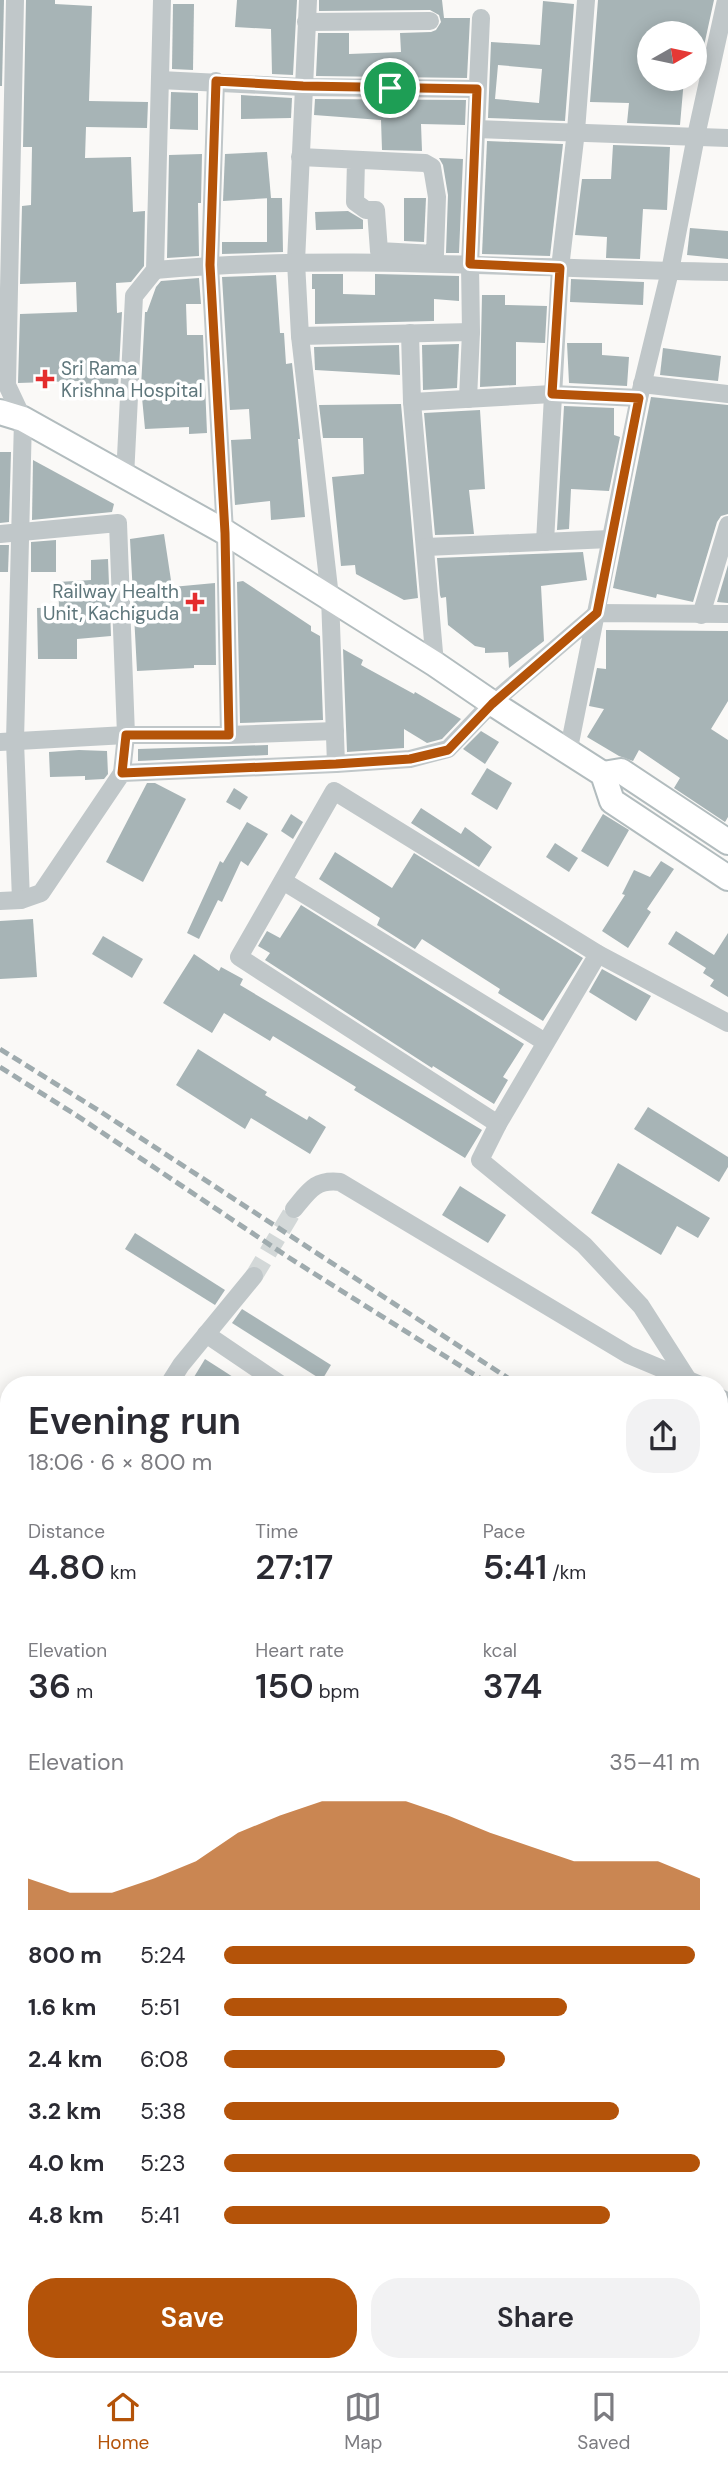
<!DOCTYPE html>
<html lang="en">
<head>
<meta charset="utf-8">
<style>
  body { margin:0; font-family:"DM Sans",sans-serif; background:#f2f2f3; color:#2b2b33; height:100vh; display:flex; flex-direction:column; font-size:26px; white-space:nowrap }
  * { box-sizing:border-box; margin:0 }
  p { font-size:23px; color:#7c7c81 }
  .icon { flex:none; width:38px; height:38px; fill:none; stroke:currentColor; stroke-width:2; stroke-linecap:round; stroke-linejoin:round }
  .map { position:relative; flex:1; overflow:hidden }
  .panel { position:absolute; left:0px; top:1376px; width:728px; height:996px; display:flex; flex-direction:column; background:#fff; border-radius:28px 28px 0 0; box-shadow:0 4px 18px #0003 }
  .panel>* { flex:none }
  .needle { width:46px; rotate:81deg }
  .buttons { position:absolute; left:637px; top:21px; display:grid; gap:14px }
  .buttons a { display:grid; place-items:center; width:70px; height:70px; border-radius:50%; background:#fff; box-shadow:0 4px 18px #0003; font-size:35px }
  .pin { position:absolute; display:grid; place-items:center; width:60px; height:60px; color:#fff; margin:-30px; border:4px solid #fff; border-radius:50%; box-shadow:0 2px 7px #0007 }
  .round { display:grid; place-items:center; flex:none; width:74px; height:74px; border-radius:28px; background:#f2f2f3 }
  .summary { display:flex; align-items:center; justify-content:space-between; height:119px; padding:0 28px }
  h1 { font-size:38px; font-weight:600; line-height:52px }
  .stats { display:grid; grid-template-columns:repeat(3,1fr); gap:10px; height:119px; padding:7px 28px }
  .stats div { display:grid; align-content:center }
  .stats b { font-size:35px; font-weight:600 }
  .stats small { font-size:19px; font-weight:400 }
  .stats p { font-size:19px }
  .chart { height:196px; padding:14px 28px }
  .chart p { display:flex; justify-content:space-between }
  .chart svg { width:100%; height:126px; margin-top:7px; fill:#b45309; opacity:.7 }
  .primary-button { display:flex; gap:14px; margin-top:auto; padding:14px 28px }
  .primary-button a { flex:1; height:80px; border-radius:28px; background:#b45309; color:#fff; font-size:28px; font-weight:600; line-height:80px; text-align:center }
  .primary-button a+a { background:#f2f2f3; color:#2b2b33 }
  ul { padding:0 28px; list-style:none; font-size:23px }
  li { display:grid; grid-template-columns:112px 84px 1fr; align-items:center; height:52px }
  li i { height:18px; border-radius:9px; background:#b45309 }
  .tab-bar { display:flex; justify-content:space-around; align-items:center; height:98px; border-top:2px solid #e1e1e2; background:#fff; font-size:19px; color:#7c7c81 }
  .tab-bar a { display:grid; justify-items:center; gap:4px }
  .tab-bar .on { color:#b45309 }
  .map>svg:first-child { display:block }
  .water { fill:#b8c9ca }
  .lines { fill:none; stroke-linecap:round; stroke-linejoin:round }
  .canal { stroke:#b8c9ca; stroke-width:19 }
  .building { fill:#a7b4b6; fill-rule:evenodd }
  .street-tunnel { stroke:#d3d8d8; stroke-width:18; stroke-dasharray:18 9; stroke-linecap:butt }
  .secondary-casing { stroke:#b2bcbe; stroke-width:28 }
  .highway-casing { stroke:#b3babc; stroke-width:33 }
  .street { stroke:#c0c7c9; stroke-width:18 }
  .secondary { stroke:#fff; stroke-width:24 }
  .highway { stroke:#fff; stroke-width:30 }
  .rail { stroke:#9fabae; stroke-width:5; stroke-dasharray:10 5; stroke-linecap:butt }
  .route-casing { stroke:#fff; stroke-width:14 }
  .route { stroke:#b45309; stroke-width:9 }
  .poi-dot { fill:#e42d2e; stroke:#fff; stroke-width:2.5 }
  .labels { text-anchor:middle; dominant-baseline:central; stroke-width:7; stroke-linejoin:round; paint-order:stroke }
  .poi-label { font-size:19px; fill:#5f777c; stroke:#fff; text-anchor:start }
</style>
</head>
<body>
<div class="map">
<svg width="728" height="2371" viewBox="0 0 728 2371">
  <rect width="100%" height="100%" fill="#faf9f7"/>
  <path class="water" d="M0,2135L9,2145V2362H186L190,2371H0Z"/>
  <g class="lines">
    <g class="canal">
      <path d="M0,1994L9,2001"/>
      <path d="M296,2362L303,2371"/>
    </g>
  </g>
  <g class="building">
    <path d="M0,0H4L2,86H0Z"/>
    <path d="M26,0H55V4L92,6L89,101L148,102L147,128L86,127L85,158L131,157L133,212L145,211L144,266L131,282L116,283L117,313L122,312L118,388L79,389V381L18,383L20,314L77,312L76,282L20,284L22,206L31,205L32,147H23Z"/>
    <path d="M237,0H297L293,75L272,74L271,29L235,27Z"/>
    <path d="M319,0H442L444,18H470L467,78L316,76L318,33H349V54L401,52L400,33L431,32L436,30L441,22L439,15L430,10L319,11Z"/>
    <path d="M598,0H714L702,55L695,54V33H670L653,30L652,33H649V46L645,62H649V79H684L680,125L627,123L629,103L590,102Z"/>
    <path d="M543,1L574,4L565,121L488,118L491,42L540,45ZM498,65L542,69L539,103L495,99Z"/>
    <path d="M173,4H194L193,70L172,69Z"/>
    <path d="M171,92L198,93V130L170,129Z"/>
    <path d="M241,95L292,98L291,118L241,119Z"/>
    <path d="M315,99L466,100L465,125L421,124L422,151L382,150L381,120L314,115Z"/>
    <path d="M487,141L563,144L550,256L482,254Z"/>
    <path d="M613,145L670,147L667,210L643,209L640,259L606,258L607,237L575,235L582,179H611Z"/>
    <path d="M267,152L271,198L223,201L225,154Z"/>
    <path d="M202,154L201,203H198L199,256L167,258L169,155Z"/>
    <path d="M439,158L463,159L459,253H446L448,195L443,165Z"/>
    <path d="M267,198H282L283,252L222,254V242H267Z"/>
    <path d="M404,198H426L424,242L404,241Z"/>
    <path d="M348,211L363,220V229L316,230L315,212Z"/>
    <path d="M690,228L728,231V259L687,255Z"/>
    <path d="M312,274H343V294L375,295V274L459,276V301L434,299V321L315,324V289H312Z"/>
    <path d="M276,275L280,333H284L286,364L292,363L300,439H298L305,517L271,520L270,501L235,505L231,440L251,439L249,409L230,410L222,277Z"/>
    <path d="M199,278L201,304H186L187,335H203L207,433L189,434V427L145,429L141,387L145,312H147L156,287L161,281Z"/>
    <path d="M571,279L644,282L643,305L570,302Z"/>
    <path d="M482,295H505V305L547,306L545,343L516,342V385L480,387Z"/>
    <path d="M567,343H602V355L629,357L627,386L569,383Z"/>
    <path d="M459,344L457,388L423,390L422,345Z"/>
    <path d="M399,345L400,375L315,370L314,347Z"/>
    <path d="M663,348L721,356L718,381L660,375Z"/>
    <path d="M651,397L728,405V514L721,516L717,522L693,602L657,594L656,598L613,588Z"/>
    <path d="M401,404L418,598L404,600L356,574L355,565L341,566L332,477L364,474L363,438H323L319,405Z"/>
    <path d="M564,406L614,408V435L620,437L609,491L571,489L569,529L557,530Z"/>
    <path d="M480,410L485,489L469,490L474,534L435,535L424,413Z"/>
    <path d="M0,452H11L9,522L0,523Z"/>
    <path d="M33,460L114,504L112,512L32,520Z"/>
    <path d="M164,534L172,587L215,583L216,665H194V668L137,671L130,539Z"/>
    <path d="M56,540V572H31V542Z"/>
    <path d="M0,545H9L8,572H0Z"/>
    <path d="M583,552L587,580L541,586L544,641L509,668L508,652L485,653V648L475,646L448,625L446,597L441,598L440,595L437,558Z"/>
    <path d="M108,559L111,636L77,639V659H38L37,608L59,607L58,582L91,580V560Z"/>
    <path d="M728,565V603L717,602Z"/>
    <path d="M243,581L311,626V631L320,636L323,720L240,723L237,582Z"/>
    <path d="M606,630L728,631V701L711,729L728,740V817L725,822L674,788L680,778L639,750L633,761L619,756L587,737L604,709L589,706L597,668L606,669Z"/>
    <path d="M343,649L363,660L361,665L414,694L415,692L461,719L442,739L427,743L404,729V748L347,752Z"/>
    <path d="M481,731L499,742L485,764L463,749Z"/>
    <path d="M268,745V755L138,761V749Z"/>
    <path d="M79,750L107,751L108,774L104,779L85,780V776L50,777L49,752Z"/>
    <path d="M487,768L512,783L497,810L471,794Z"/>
    <path d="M147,783H155L186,799L143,882L106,862Z"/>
    <path d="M234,788L248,797L240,810L226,802Z"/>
    <path d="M421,808L461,834L465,827L492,847L479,867L411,823Z"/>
    <path d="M291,814L303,822L293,839L281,831Z"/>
    <path d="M603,814L629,830L608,867L581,851Z"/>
    <path d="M247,822L268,834L248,866L241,861L222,902L218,900L199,939L187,933L220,861L223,863Z"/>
    <path d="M555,843L578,858L569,872L546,857Z"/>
    <path d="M335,852L392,888L414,853L583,958L543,1021L498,993L500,989L422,939L415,949L377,925L380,918L319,879Z"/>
    <path d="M661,861L674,869L647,909L651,912L628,948L602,931L625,895L622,894L634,870L650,877Z"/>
    <path d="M301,905L524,1044L503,1077L508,1080L494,1104L433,1066L432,1068L265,960L270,953L258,946L267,931L280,938Z"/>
    <path d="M33,919L37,977L0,979V921Z"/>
    <path d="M676,931L714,955L728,933V997L710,986L714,980L703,973L706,968L668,944Z"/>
    <path d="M103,936L143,959L132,978L92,954Z"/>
    <path d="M194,954L219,971L221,967L243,979L240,985L482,1130L465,1158L354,1090L356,1087L273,1036L270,1041L224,1013L212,1033L163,1003Z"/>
    <path d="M602,969L651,996L636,1021L589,992Z"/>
    <path d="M198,1049L267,1092L265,1095L307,1120L309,1116L326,1127L310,1154L251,1118L245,1129L176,1085Z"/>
    <path d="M648,1107L728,1157V1167L719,1182L634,1129Z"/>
    <path d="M618,1163L710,1218L698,1238L677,1226L661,1255L591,1213Z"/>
    <path d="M460,1186L506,1215L488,1243L442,1215Z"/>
    <path d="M135,1233L225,1290L215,1305L125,1249Z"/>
    <path d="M242,1309L331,1365L322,1380L232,1323Z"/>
    <path d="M205,1359L244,1384H205L194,1377Z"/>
  </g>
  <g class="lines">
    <path class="street-tunnel" d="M254,1276L294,1209"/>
    <defs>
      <g id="secondary">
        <path d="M0,412L23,419L225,532L435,664L492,703L603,774L612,801L728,878"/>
        <path d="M603,774L621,771L728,842"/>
      </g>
      <g id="highway">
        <path d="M0,1859L9,1867"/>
        <path d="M472,2362L480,2371"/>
      </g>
    </defs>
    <use href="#secondary" class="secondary-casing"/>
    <use href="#highway" class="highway-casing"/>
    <g class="street">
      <path d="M15,0L7,385L23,419L15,741L21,900"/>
      <path d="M308,0L296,262L300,336L330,597L336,764"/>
      <path d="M306,22L430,21"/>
      <path d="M160,80L303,87L477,89"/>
      <path d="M216,81L210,265L225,532L229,735"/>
      <path d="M476,129L728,138"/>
      <path d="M300,157L425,163L432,167L437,197L435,254L379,251L376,210H366L355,202L356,160"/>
      <path d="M155,270C345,253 537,270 728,272"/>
      <path d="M410,333L412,402L435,664"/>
      <path d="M300,336L471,332"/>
      <path d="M642,384L728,394"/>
      <path d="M468,399L471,332L470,264L481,18"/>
      <path d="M412,402L552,394L639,398"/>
      <path d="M125,477L134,296L155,270L162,0"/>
      <path d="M0,534L118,523L126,735L122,773"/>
      <path d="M545,542L560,268L576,131L586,0"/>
      <path d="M426,547L610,539"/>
      <path d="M701,615L728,525"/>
      <path d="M0,742L126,735H229L335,731"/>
      <path d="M568,753L639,398L670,271L696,136L726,0"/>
      <path d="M283,881L545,1042"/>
      <path d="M0,901L21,900L41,893L122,773L336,764L410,759L448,749L492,703L597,613L728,614"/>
      <path d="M598,954L498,1124L480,1160L584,1245L641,1306L687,1378"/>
      <path d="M498,1124L239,957L334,791L598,954L728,1023"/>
      <path d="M294,1209C309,1191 315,1179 340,1182L629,1355L698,1384"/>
      <path d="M206,1334L280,1384"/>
      <path d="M169,1384L181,1365L254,1276"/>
      <path d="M719,1397L728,1402"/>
      <path d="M0,1732L8,1740"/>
      <path d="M719,2005L728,2010"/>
      <path d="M719,2271L728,2255"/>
      <path d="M600,2371L613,2362"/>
    </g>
    <use href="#secondary" class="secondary"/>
    <use href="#highway" class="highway"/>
    <g class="rail">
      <path d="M0,1049L101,1112L517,1384"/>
      <path d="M0,1067L76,1115L288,1257L489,1384"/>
      <path d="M719,1513L728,1518"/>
      <path d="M719,1529L728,1535"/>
    </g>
  </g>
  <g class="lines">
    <defs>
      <path id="route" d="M216,81L303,86L477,89L470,264L560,268L552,394L639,398L597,613L492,704L448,750L410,759L336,764L122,773L126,735H229L225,533L210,265Z"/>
    </defs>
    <use href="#route" class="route-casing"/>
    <use href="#route" class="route"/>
  </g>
  <g class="poi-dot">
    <path d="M41.5 368.5h7v7h7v7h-7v7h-7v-7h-7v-7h7z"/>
    <path d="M191.5 591.5h7v7h7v7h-7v7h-7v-7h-7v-7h7z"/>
  </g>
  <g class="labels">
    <g class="poi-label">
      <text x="61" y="368">Sri Rama<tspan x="61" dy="22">Krishna Hospital</tspan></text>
      <text x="179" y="591" text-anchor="end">Railway Health<tspan x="179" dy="22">Unit, Kachiguda</tspan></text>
    </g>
  </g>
</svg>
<div class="buttons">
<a><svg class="needle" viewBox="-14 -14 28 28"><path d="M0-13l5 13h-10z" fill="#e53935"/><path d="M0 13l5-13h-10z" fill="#7c7c81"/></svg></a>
</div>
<div class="pin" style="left:390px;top:88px;background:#1e9e55"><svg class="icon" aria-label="arrive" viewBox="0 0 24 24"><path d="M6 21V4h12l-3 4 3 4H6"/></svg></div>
<section class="panel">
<div class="summary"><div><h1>Evening run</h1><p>18:06 · 6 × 800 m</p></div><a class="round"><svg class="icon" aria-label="share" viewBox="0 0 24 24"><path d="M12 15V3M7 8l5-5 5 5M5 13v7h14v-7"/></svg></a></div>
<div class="stats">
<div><p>Distance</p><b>4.80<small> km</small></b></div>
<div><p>Time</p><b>27:17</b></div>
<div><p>Pace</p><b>5:41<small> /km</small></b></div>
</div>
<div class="stats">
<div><p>Elevation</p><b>36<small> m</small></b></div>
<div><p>Heart rate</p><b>150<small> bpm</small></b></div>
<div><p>kcal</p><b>374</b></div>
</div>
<div class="chart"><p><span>Elevation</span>35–41 m</p>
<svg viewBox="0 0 160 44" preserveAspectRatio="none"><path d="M0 44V33L10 38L20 38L30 33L40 27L50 17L60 11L70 6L80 6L90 6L100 11L110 17L120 22L130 27L140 27L150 27L160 33V44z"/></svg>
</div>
<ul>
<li><b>800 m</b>5:24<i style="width:99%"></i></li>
<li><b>1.6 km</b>5:51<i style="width:72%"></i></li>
<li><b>2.4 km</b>6:08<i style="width:59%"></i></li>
<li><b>3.2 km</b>5:38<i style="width:83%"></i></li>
<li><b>4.0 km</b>5:23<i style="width:100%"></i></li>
<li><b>4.8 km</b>5:41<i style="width:81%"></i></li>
</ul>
<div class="primary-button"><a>Save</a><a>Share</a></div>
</section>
</div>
<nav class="tab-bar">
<a class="on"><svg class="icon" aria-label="home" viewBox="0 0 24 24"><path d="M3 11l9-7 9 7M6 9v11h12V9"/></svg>Home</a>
<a><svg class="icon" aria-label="map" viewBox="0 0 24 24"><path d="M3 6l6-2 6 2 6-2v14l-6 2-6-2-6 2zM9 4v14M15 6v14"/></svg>Map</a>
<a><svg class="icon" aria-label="saved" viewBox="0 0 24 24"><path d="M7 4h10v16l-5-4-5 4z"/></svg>Saved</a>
</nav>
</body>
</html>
